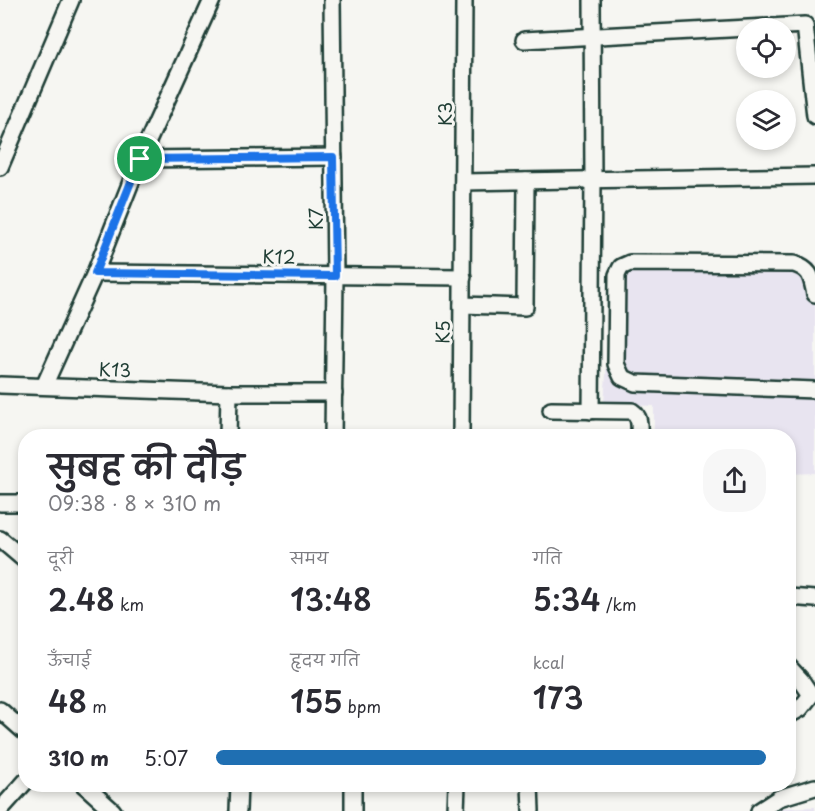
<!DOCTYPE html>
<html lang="hi">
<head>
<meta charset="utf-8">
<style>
  body { margin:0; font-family:"Playpen Sans","Playpen Sans Deva",sans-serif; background:#f7f7f7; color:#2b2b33; height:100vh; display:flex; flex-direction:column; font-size:22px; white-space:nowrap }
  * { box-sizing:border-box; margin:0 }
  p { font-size:20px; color:#7c7c81 }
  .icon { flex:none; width:33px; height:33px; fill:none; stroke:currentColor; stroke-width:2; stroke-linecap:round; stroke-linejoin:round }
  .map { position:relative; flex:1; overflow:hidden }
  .side { position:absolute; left:18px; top:429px; width:778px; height:363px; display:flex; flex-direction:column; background:#fff; border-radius:24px; box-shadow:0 3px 9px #0003 }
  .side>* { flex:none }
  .controls { position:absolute; left:736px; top:18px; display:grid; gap:12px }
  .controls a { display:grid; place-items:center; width:60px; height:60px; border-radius:50%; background:#fff; box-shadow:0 3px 9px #0003; font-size:30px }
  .pin { position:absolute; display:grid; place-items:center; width:51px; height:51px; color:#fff; margin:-26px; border:3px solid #fff; border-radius:50%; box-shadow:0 2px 6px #0007 }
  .round { display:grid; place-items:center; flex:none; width:63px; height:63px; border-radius:24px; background:#f7f7f7 }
  .head { display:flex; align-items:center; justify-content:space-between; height:102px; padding:0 30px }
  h1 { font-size:33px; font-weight:600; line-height:45px }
  .figures { display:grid; grid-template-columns:repeat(3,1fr); gap:9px; height:102px; padding:6px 30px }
  .figures div { display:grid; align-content:center }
  .figures b { font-size:30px; font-weight:600 }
  .figures small { font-size:16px; font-weight:400 }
  .figures p { font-size:16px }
  ul { padding:0 30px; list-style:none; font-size:20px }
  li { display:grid; grid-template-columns:96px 72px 1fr; align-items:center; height:45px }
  li i { height:15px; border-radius:8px; background:#1f6fb2 }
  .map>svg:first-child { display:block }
  .built { fill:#e8e4f0 }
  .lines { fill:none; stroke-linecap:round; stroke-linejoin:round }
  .minor-casing { stroke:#1f3d34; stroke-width:20 }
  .minor { stroke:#f6f6f2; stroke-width:15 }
  .route-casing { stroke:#fff; stroke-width:12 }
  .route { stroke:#1a73e8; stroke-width:8 }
  .labels { text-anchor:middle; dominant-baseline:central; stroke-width:6; stroke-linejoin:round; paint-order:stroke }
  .street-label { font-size:18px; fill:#1f3d34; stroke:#f6f6f2 }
</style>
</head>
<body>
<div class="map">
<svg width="815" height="811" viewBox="0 0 815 811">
  <rect width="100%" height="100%" fill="#f6f6f2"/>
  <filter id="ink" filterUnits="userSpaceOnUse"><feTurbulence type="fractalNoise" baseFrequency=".0167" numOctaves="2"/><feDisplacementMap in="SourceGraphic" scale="12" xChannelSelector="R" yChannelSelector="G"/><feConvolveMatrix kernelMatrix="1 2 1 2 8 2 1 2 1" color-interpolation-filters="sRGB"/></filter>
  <g filter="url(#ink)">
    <g class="built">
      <path d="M613,262H815V473L789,474V436H654V406L604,404Z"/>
      <path d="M815,807V811H776V808Z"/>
    </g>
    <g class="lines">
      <defs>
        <g id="minor">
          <path d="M332,0L335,276L333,436"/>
          <path d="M524,40L805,25L815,116"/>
          <path d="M140,159L334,157"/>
          <path d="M0,167L71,0"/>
          <path d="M463,182L815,176"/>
          <path d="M95,273L463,277"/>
          <path d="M815,294C811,278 812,270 794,264L630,263L621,267L617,275L616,364L622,377L635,383L815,390"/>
          <path d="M462,305L525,307L526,181"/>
          <path d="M0,385L229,393H334"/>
          <path d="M44,386L95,273L140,159L212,0"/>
          <path d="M551,410L632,411C641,417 639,427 639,436"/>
          <path d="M591,411L593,180L592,0"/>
          <path d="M228,436L229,393"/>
          <path d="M461,436L464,0"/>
          <path d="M0,503H26"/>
          <path d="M0,539L26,561"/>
          <path d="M789,597L815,599"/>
          <path d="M789,667L801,680L811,695"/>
          <path d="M0,710L26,733"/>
          <path d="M789,715L800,709L811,695"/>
          <path d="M83,784L113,811"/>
          <path d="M530,784L531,811"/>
          <path d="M0,810L26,781"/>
          <path d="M238,811L239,784"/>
          <path d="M353,811V784"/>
          <path d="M456,811L457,784"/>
          <path d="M759,811L779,798L815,787"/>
        </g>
      </defs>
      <use href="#minor" class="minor-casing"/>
      <use href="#minor" class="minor"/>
    </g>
  </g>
  <g class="lines" filter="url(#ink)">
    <defs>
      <path id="route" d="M333,157L335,276L95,273L140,159Z"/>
    </defs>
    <use href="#route" class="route-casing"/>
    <use href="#route" class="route"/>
  </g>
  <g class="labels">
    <g class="street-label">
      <text transform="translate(444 114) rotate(-90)">K3</text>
      <text transform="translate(315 219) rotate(-91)">K7</text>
      <text transform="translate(279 256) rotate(1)">K12</text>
      <text transform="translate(442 332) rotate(-89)">K5</text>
      <text transform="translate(115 369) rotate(2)">K13</text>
    </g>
  </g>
</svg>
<div class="controls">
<a><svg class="icon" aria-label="locate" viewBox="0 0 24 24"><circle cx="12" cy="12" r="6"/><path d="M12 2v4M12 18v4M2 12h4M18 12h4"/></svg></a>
<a><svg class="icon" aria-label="layers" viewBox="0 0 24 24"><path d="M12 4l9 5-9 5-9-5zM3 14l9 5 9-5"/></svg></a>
</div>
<div class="pin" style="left:140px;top:159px;background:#1e9e55"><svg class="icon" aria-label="arrive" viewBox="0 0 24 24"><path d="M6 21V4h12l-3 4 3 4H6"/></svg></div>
<section class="side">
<div class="head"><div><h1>सुबह की दौड़</h1><p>09:38 · 8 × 310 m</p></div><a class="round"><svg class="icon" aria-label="share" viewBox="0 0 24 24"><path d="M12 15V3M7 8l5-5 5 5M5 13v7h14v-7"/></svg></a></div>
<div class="figures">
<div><p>दूरी</p><b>2.48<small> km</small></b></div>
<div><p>समय</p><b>13:48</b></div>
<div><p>गति</p><b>5:34<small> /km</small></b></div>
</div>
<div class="figures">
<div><p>ऊँचाई</p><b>48<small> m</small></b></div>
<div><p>हृदय गति</p><b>155<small> bpm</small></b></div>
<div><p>kcal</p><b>173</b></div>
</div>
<ul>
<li><b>310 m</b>5:07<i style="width:100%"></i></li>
</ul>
</section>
</div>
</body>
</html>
